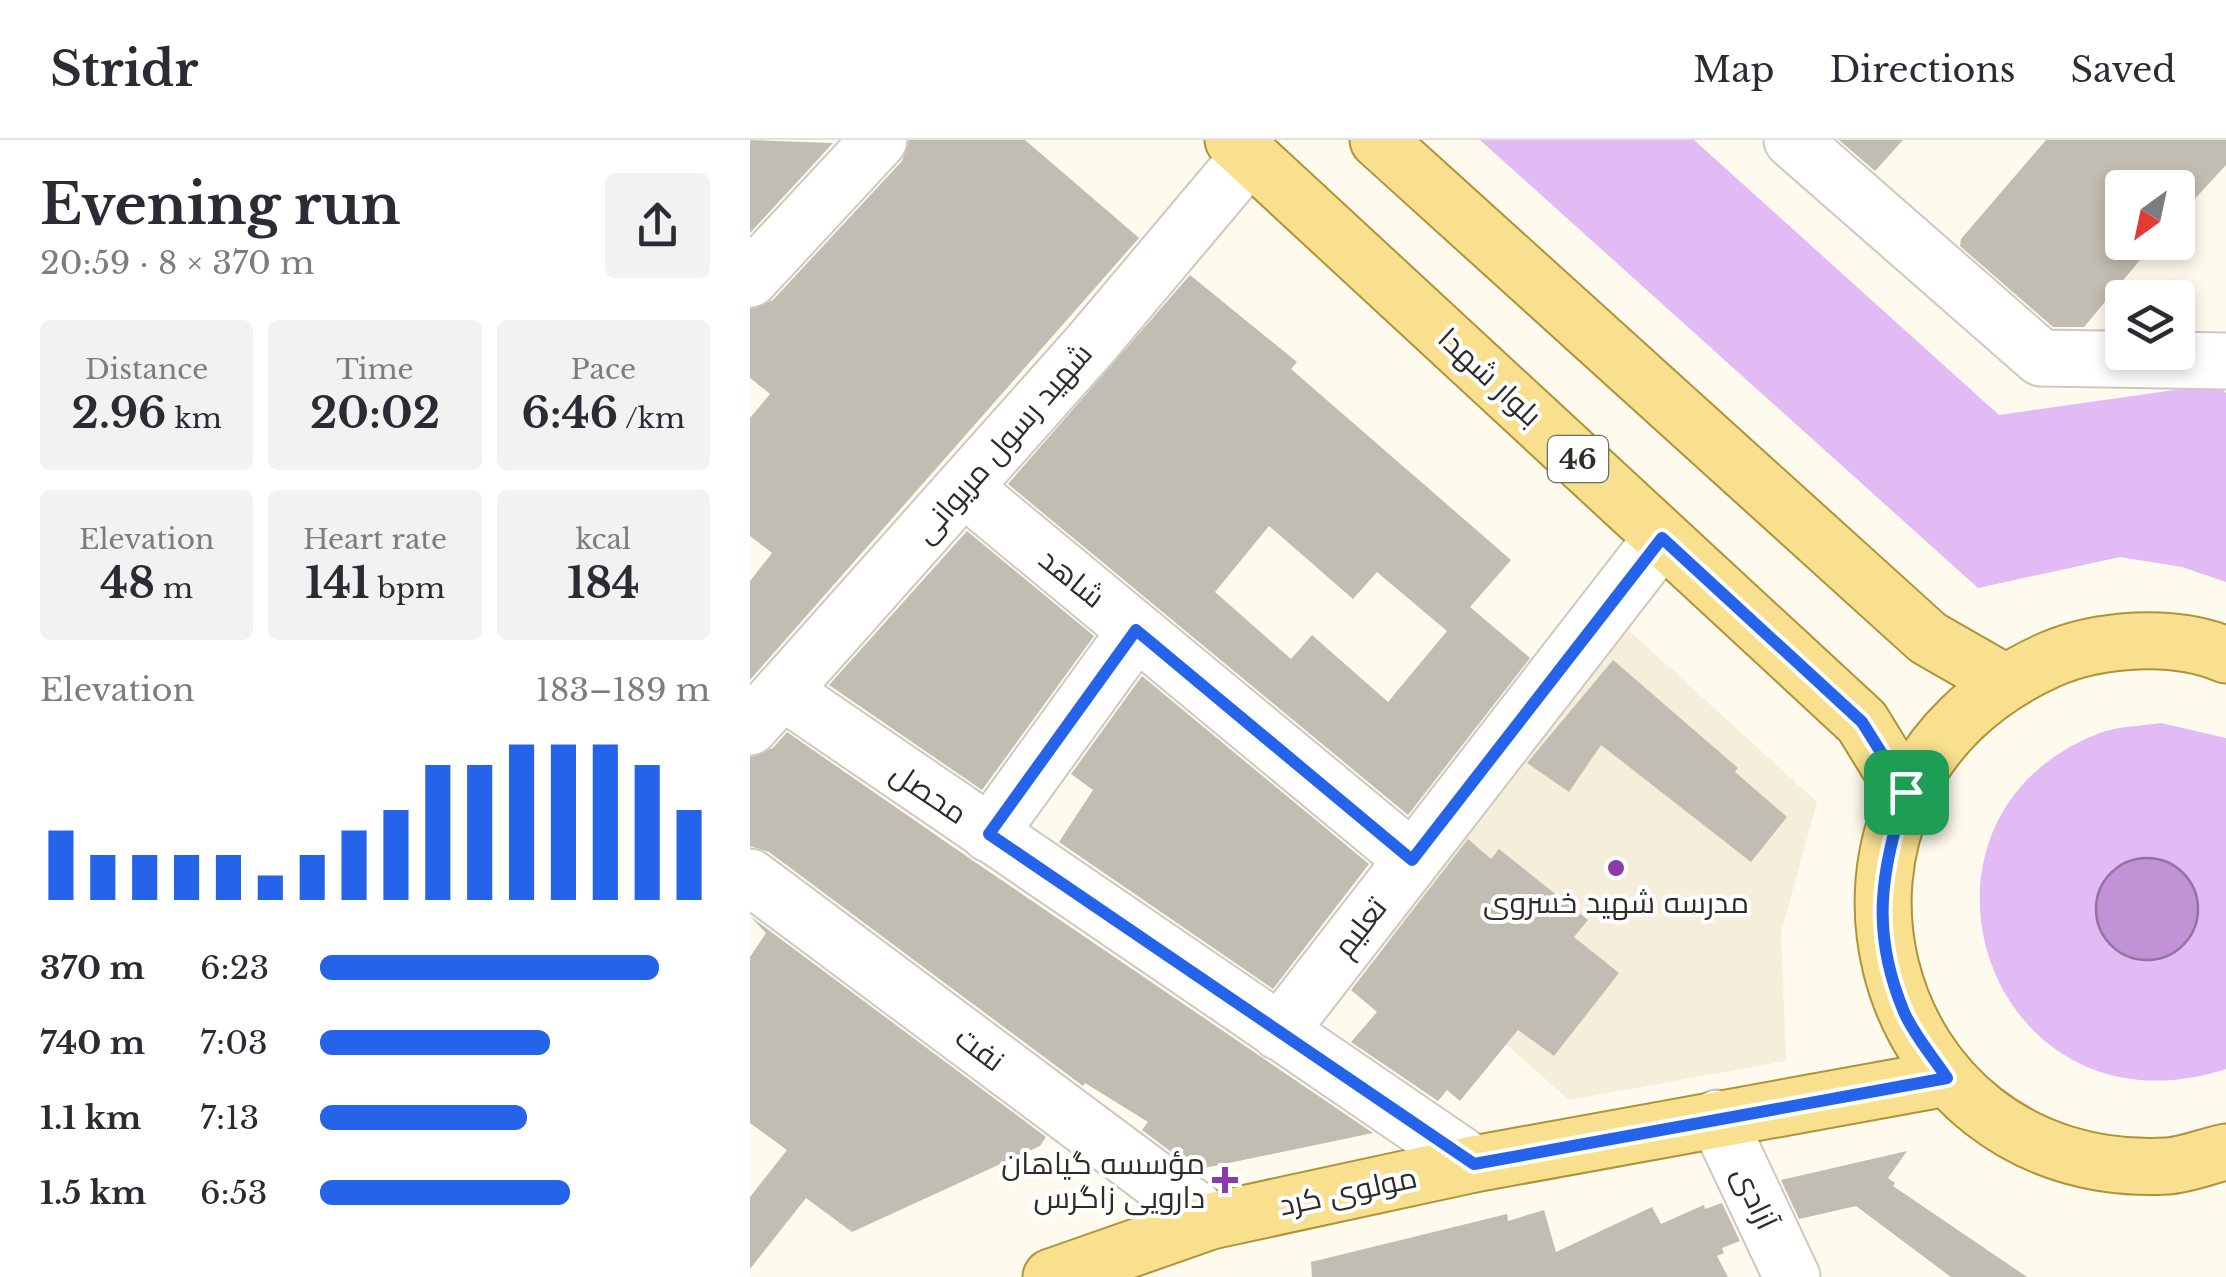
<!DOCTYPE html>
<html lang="en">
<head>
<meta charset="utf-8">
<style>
  body { margin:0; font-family:"Libre Baskerville",Cairo,serif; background:#f2f2f3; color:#2b2b33; height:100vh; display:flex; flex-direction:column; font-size:38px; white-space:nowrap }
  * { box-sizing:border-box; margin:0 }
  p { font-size:32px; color:#7c7c81 }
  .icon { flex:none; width:55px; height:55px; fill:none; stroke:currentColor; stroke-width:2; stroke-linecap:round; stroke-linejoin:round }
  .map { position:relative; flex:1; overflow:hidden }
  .panel { display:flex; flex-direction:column; background:#fff; width:750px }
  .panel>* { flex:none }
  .needle { width:65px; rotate:213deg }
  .fabs { position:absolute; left:1355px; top:30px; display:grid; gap:20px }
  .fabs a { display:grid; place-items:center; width:90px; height:90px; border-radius:10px; background:#fff; box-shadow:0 5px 15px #0003; font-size:50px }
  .pin { position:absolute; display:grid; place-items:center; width:85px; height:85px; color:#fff; margin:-42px; border-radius:20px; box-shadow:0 5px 15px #0006 }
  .round { display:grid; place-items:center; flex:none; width:105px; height:105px; border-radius:10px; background:#f2f2f3 }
  .head { display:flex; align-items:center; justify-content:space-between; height:170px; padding:0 40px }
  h1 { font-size:55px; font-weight:700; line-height:75px }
  .metrics { display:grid; grid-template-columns:repeat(3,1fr); gap:15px; height:170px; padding:10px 40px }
  .metrics div { display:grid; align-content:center; border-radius:10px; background:#f2f2f3; text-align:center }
  .metrics b { font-size:42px; font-weight:700 }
  .metrics small { font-size:28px; font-weight:400 }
  .metrics p { font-size:28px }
  .chart { height:280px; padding:20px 40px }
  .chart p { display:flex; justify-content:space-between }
  .chart svg { width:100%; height:180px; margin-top:10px; stroke:#2563eb; stroke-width:6 }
  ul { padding:0 40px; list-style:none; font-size:32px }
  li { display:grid; grid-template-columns:160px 120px 1fr; align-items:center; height:75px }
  li i { height:25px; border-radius:12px; background:#2563eb }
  header { display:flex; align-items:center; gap:60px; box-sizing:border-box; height:140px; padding:0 50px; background:#fff; border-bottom:2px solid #e1e1e2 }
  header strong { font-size:48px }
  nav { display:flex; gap:55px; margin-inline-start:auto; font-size:35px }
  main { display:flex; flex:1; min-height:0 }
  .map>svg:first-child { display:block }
  .built { fill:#f4eedb }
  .green { fill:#e2baf4 }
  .water { fill:#c192d5; stroke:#9573a1; stroke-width:2.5 }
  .building { fill:#c1bdb2; fill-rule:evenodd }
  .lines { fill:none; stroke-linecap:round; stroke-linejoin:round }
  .minor-casing { stroke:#cdc9be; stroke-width:59 }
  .major-casing { stroke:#ae933a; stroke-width:59 }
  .minor { stroke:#fff; stroke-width:55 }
  .major { stroke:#f8e08f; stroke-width:55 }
  .route-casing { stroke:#fff; stroke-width:20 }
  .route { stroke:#2563eb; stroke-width:12 }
  .poi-dot { fill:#8b3bab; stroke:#fff; stroke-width:4 }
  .labels { text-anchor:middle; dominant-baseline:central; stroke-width:8; stroke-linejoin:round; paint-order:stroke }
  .shield { fill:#fff; stroke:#6c6b68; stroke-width:2.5 }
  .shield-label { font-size:28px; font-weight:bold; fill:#2d2c27 }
  .street-label { font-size:30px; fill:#2d2c27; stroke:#fff }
  .poi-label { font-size:30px; fill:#2d2c27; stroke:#fff }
</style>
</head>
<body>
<header>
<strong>Stridr</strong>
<nav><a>Map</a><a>Directions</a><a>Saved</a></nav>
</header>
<main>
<section class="panel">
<div class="head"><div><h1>Evening run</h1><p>20:59 · 8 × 370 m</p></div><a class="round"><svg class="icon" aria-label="share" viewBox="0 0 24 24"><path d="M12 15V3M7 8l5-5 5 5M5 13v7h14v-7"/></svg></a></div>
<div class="metrics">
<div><p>Distance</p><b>2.96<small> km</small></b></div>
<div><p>Time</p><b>20:02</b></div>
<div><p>Pace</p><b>6:46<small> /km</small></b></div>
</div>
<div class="metrics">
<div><p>Elevation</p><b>48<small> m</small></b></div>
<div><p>Heart rate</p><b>141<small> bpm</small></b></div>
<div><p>kcal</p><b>184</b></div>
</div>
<div class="chart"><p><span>Elevation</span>183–189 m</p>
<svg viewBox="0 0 160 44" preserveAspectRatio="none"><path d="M5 44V27M15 44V33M25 44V33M35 44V33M45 44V33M55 44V38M65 44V33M75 44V27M85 44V22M95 44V11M105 44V11M115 44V6M125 44V6M135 44V6M145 44V11M155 44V22"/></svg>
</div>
<ul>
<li><b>370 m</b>6:23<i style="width:87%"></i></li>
<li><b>740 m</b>7:03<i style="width:59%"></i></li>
<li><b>1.1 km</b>7:13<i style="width:53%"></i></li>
<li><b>1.5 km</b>6:53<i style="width:64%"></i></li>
</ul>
</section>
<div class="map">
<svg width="1476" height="1137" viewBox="0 0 1476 1137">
  <rect width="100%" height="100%" fill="#fefaee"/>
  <path class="built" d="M872,484L1067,662L1031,793L1036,921L819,960L631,794Z"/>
  <g class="green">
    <path d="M730,0H944L1249,275L1467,244L1476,253V442L1432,427L1370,417L1228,448Z"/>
    <path d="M1411,583L1476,598V929C1237,1006 1129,677 1350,593C1368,586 1392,586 1411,583Z"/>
  </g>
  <circle class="water" cx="1397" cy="769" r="51"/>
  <g class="building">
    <path d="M0,0L83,3L0,93Z"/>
    <path d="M159,0H275L389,98L0,540V441L22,413L0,396V278L20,254L0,238V169L23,160L152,21Z"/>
    <path d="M1089,0H1153L1125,31Z"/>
    <path d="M1296,0H1476V25L1428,77V48H1372V102H1405L1334,187H1303L1210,106L1211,99Z"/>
    <path d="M440,135L547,222L541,229L761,420L720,467L780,518L658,675L258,344ZM519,386L603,459L627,432L697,491L638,562L562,495L541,519L465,452Z"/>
    <path d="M217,391L344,496L232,650L79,545Z"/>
    <path d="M863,520L988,628L985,632L1037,677L1001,722L851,605L819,652L777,623Z"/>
    <path d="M392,536L619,724L523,849L309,702L343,650L321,634Z"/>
    <path d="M37,592L222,720L623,993L445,1030L392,990L398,982L335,943L333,946L19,712L0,706V617L23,608Z"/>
    <path d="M718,699L741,719L749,709L838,780L824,797L869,833L804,916L768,890L710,961L697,950L688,961L601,902L627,872L601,850Z"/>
    <path d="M0,776L296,997L290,1006L102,1092L56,1058L0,1129V1057L37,1010L0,983V817L16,793Z"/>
    <path d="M1157,1011L1138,1038L1145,1043L1143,1046L1277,1137H1201L1106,1066L1049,1079L1031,1040Z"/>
    <path d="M972,1063L990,1101L972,1108L974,1113L967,1116L978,1137H562L561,1122L757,1074L758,1081L794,1070L806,1112L902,1067L911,1084L954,1065L955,1069Z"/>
  </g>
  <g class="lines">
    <defs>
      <g id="minor">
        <path d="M1042,0L1291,218L1476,221"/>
        <path d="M0,139L129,0"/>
        <path d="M214,348L662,719"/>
        <path d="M32,551L724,1024"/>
        <path d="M0,587L341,204L500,15"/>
        <path d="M239,694L386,491"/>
        <path d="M0,737L461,1081"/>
        <path d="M529,892L912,398"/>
        <path d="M967,978L1042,1137"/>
      </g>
      <g id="major">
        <path d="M483,0L1112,582L1155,652"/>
        <path d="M628,0L1178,498L1253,541"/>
        <path d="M1476,515C1425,493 1349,498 1299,520C1017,647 1120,1042 1417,1026C1436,1025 1457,1016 1476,1012"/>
        <path d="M301,1137L461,1081L724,1024L1197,938"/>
      </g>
    </defs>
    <use href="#minor" class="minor-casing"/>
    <use href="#major" class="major-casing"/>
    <use href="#minor" class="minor"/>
    <use href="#major" class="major"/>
  </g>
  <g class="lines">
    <defs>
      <path id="route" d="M912,398L1112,582L1156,652C1131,732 1120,791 1154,872C1164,895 1183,917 1197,938L724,1024L239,694L386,490L662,720Z"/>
    </defs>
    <use href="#route" class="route-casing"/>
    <use href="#route" class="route"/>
  </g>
  <g class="poi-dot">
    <circle cx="866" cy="728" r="10"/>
    <path d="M470 1025h10v10h10v10h-10v10h-10v-10h-10v-10h10z"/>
  </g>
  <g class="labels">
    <rect class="shield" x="798" y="296" width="60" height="46" rx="8"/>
    <g class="shield-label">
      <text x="828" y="319">46</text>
    </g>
    <g class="street-label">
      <text transform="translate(740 237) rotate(43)">بلوار شهدا</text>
      <text transform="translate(253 303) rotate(-49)">شهید رسول مریوانی</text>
      <text transform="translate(322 438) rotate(39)">شاهد</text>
      <text transform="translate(179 653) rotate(34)">محصل</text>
      <text transform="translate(610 787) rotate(-52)">تعلیم</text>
      <text transform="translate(230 909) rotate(37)">نفت</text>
      <text transform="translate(598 1051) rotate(-12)">مولوی کرد</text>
      <text transform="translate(1005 1058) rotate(65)">آزادی</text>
    </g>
    <g class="poi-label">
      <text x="866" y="762">مدرسه شهید خسروی</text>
      <text x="455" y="1023" text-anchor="end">مؤسسه گیاهان<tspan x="455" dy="34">دارویی زاگرس</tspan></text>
    </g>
  </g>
</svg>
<div class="fabs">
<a><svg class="needle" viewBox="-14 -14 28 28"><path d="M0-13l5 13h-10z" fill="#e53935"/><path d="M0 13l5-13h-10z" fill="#7c7c81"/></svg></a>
<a><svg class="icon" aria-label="layers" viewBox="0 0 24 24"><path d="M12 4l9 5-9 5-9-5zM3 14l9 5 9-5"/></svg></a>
</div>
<div class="pin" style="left:1156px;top:652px;background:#1e9e55"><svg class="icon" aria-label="arrive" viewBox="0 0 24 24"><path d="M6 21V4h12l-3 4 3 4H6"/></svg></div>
</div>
</main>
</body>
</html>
